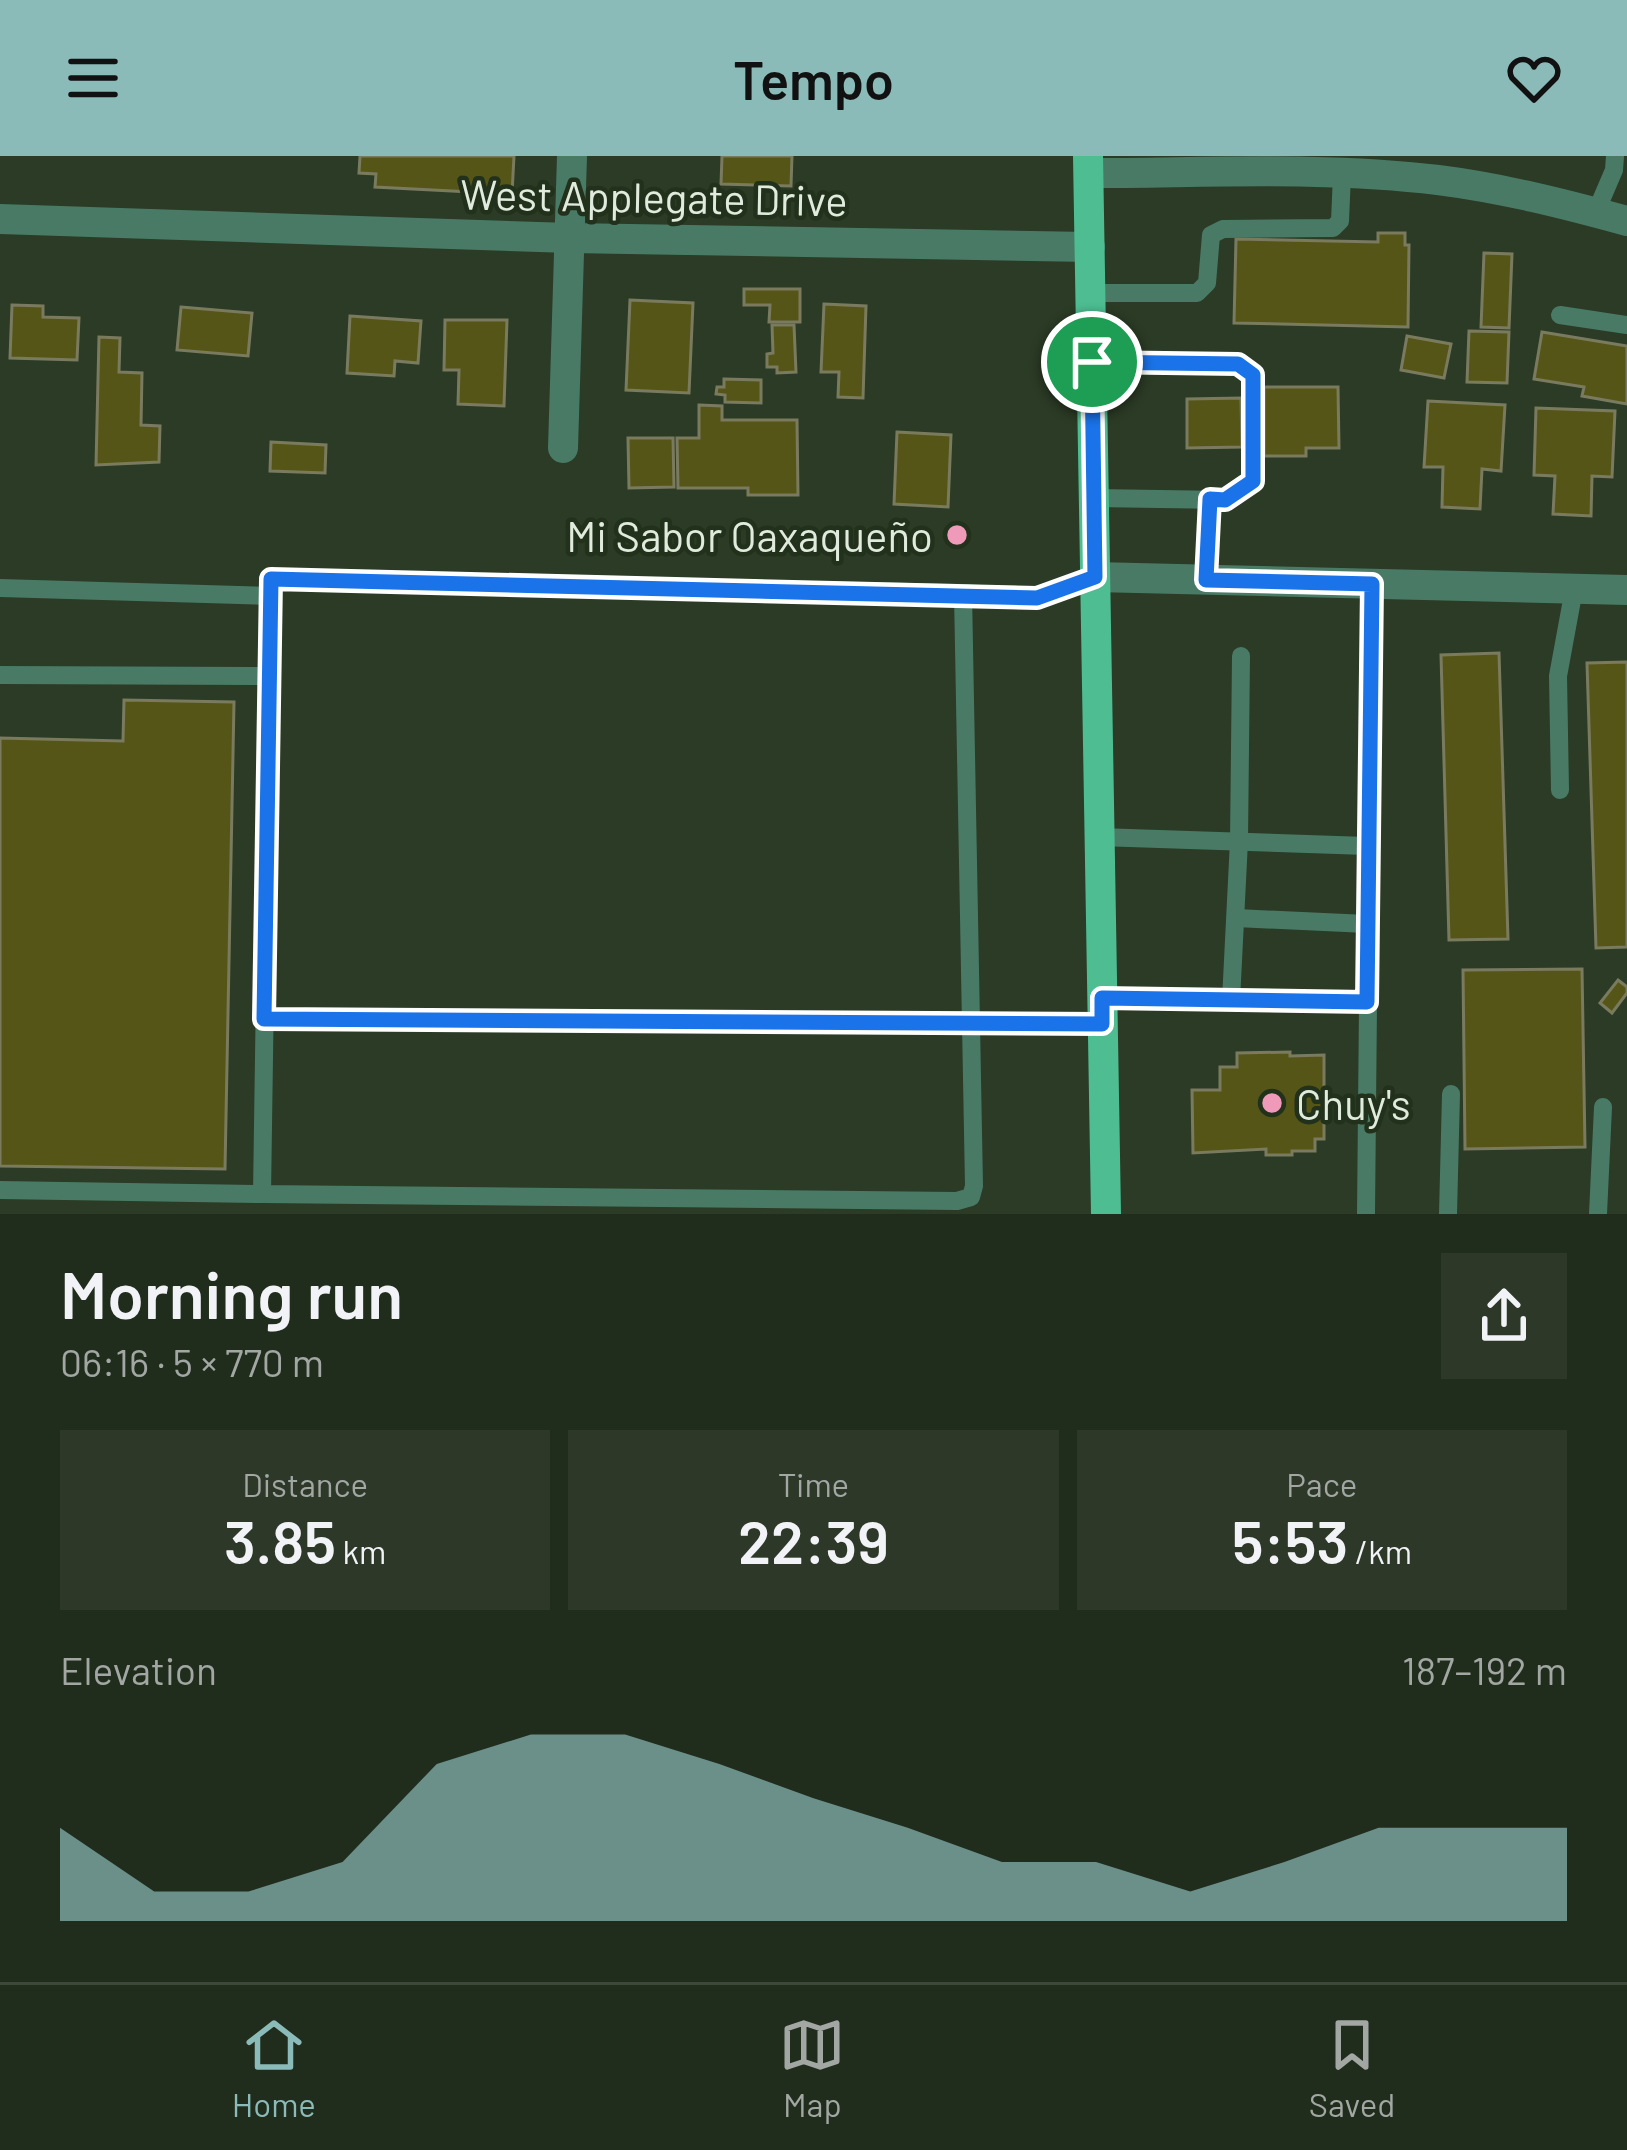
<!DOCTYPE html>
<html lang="en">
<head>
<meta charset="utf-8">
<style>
  body { margin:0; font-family:Barlow,sans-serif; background:#2d3829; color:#f1f3f6; height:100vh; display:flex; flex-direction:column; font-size:45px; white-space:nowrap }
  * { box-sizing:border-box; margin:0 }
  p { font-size:39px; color:#a2a7a3 }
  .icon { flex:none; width:66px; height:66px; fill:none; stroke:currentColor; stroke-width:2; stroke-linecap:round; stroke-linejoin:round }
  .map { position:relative; height:1058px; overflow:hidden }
  .panel { display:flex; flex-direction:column; background:#202c1c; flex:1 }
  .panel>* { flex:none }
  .pin { position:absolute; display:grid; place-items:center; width:102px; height:102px; color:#fff; margin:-51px; border:6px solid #fff; border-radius:50%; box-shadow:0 3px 12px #0007 }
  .round { display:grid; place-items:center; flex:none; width:126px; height:126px; border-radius:0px; background:#2d3829 }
  .headline { display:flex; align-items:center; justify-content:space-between; height:204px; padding:0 60px }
  h1 { font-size:66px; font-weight:600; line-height:90px }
  .stats { display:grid; grid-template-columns:repeat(3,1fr); gap:18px; height:204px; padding:12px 60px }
  .stats div { display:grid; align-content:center; border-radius:0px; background:#2d3829; text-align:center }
  .stats b { font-size:60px; font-weight:600 }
  .stats small { font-size:33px; font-weight:400 }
  .stats p { font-size:33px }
  .chart { height:336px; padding:24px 60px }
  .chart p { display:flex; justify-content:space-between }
  .chart svg { width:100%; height:216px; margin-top:12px; fill:#8bbbb9; opacity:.7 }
  header { display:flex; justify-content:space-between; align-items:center; height:156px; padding:0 60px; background:#8bbbb9; color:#111; font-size:54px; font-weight:600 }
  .tabs { display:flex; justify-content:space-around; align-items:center; height:168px; border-top:3px solid #3d483b; background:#202c1c; font-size:33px; color:#a2a7a3 }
  .tabs a { display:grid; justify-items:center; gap:6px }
  .tabs .current { color:#8bbbb9 }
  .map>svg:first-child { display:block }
  .building { fill:#565518; stroke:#7a7b5e; stroke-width:3 }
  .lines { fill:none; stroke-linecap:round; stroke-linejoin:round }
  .service { stroke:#497a65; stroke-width:18 }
  .minor { stroke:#497a65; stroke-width:30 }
  .primary { stroke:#4ebd92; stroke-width:30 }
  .route-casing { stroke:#fff; stroke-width:24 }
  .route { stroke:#1a73e8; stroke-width:15 }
  .poi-dot { fill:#ef9ab8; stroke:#22311b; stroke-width:4.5 }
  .labels { text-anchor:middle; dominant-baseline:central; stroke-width:9; stroke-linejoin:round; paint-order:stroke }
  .street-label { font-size:42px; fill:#e1ebdd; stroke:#22311b }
  .poi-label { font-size:42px; fill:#e1ebdd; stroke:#22311b; text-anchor:end }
</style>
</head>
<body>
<header><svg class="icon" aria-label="menu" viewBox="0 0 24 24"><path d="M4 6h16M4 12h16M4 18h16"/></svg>Tempo<svg class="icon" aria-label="heart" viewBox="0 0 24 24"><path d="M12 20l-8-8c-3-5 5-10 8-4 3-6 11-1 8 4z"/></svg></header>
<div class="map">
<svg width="1627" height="1058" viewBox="0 0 1627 1058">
  <rect width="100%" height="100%" fill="#2b3b25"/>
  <g class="building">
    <path d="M360,0H514L512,38L375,31L376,18L359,17Z"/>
    <path d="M722,0H792L791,30L721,28Z"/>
    <path d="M1378,77H1405V89H1409L1408,171L1234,167L1236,83L1378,86Z"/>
    <path d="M1484,97L1512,98L1509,172L1481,171Z"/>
    <path d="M744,133H800V166H769L770,149H744Z"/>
    <path d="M630,144L693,147L689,237L626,234Z"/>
    <path d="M824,148L866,150L863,242L838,241L839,216H821Z"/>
    <path d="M12,149L43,150V161L79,162L77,204L10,202Z"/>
    <path d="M181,151L252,157L248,200L177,194Z"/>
    <path d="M350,160L421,165L418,207L395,205L394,220L347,217Z"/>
    <path d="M445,164H507L504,250L458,248L459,214H444Z"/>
    <path d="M772,169H794L796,216L777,217V211H767V198L773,197Z"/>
    <path d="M1469,175L1509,176L1507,227L1467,226Z"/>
    <path d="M1542,176L1627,190V248L1582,240L1584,231L1534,223Z"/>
    <path d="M1407,180L1451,188L1444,222L1401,214Z"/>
    <path d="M99,181L120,182L119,216L142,217L141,269L160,270L159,306L96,309Z"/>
    <path d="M724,223L761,224V247L725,246V239L716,238L717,231H724Z"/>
    <path d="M1264,231H1338L1339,292H1306V300H1264Z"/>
    <path d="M1241,242L1242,291L1187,292V243Z"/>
    <path d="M1428,245L1505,249L1501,315L1482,313L1480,353L1442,351L1443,311H1424Z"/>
    <path d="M699,249L722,250V264H797L798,339H748V332H678L677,282H699Z"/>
    <path d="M1536,252L1615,255L1612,321L1592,320L1591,360L1553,358L1555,320L1534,319Z"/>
    <path d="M897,276L951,279L948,351L894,348Z"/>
    <path d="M628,282H673L674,331L629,332Z"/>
    <path d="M271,286L326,289L325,317L270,315Z"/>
    <path d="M1499,497L1508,783L1449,784L1441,499Z"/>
    <path d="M1627,506V791L1596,792L1587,507Z"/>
    <path d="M124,544L234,546L225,1013L0,1010V582L123,585Z"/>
    <path d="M1582,813L1585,991L1465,993L1463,814Z"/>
    <path d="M1618,824L1627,831V837L1612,857L1600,847Z"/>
    <path d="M1290,896V900L1324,899V983H1315V995H1292V999H1266V993L1193,997L1192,934H1220V911H1237V897Z"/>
  </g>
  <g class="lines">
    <g class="service">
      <path d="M1596,56L1614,14L1615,0"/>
      <path d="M1091,137H1197L1207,127L1211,79L1223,73L1333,72L1340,65L1342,18"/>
      <path d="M1560,159L1627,169"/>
      <path d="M1092,205L1238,208L1253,219V325L1225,344L1094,342"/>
      <path d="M1206,424L1210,343"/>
      <path d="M0,432L271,440"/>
      <path d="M963,437L974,1030L971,1041L957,1045L262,1038L271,423L963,437L1037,442L1095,421"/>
      <path d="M0,519L269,520"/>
      <path d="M1560,634L1558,520L1574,433"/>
      <path d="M1099,681L1367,690"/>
      <path d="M1236,762L1367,768"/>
      <path d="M1102,842L1367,846"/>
      <path d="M1231,844L1239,685L1241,500"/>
      <path d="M264,863L1103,868"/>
      <path d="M0,1034L262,1038"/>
      <path d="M1366,1058L1372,428"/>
      <path d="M1448,1058L1451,938"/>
      <path d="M1598,1058L1603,951"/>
    </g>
    <g class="minor">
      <path d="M1089,17C1204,17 1323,10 1438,24C1502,32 1565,48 1627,65"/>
      <path d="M0,63L570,82L1090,91"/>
      <path d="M563,292L572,0"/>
      <path d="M1095,421L1627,434"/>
    </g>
    <path class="primary" d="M1088,0L1106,1058"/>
  </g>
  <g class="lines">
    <defs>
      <path id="route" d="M1092,206L1238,208L1253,219V325L1225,344L1210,343L1206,424L1372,428L1367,846L1102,842V868L264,863L271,423L1037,442L1095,421Z"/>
    </defs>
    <use href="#route" class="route-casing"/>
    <use href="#route" class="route"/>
  </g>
  <g class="poi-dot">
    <circle cx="957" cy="379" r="12"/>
    <circle cx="1272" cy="947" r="12"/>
  </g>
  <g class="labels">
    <g class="street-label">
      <text transform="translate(654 40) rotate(1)">West Applegate Drive</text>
    </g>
    <g class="poi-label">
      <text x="933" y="379">Mi Sabor Oaxaqueño</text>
      <text x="1296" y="947" text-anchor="start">Chuy's</text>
    </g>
  </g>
</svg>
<div class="pin" style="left:1092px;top:206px;background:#1e9e55"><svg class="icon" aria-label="arrive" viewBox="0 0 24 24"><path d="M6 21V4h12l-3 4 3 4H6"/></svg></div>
</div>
<section class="panel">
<div class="headline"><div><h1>Morning run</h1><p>06:16 · 5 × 770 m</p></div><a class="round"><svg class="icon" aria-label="share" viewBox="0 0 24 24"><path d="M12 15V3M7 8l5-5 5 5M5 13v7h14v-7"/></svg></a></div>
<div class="stats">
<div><p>Distance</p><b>3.85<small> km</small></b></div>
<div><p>Time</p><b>22:39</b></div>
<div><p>Pace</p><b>5:53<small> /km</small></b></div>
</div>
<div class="chart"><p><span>Elevation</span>187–192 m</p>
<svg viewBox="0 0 160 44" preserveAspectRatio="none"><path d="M0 44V25L10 38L20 38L30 32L40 12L50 6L60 6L70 12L80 19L90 25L100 32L110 32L120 38L130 32L140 25L150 25L160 25V44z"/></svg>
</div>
</section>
<nav class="tabs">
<a class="current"><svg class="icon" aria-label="home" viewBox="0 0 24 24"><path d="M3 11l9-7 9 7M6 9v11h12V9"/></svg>Home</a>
<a><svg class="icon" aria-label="map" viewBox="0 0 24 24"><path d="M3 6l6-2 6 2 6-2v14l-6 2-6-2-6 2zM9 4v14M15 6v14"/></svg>Map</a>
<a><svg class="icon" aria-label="saved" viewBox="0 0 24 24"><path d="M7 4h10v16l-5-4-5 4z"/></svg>Saved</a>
</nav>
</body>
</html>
